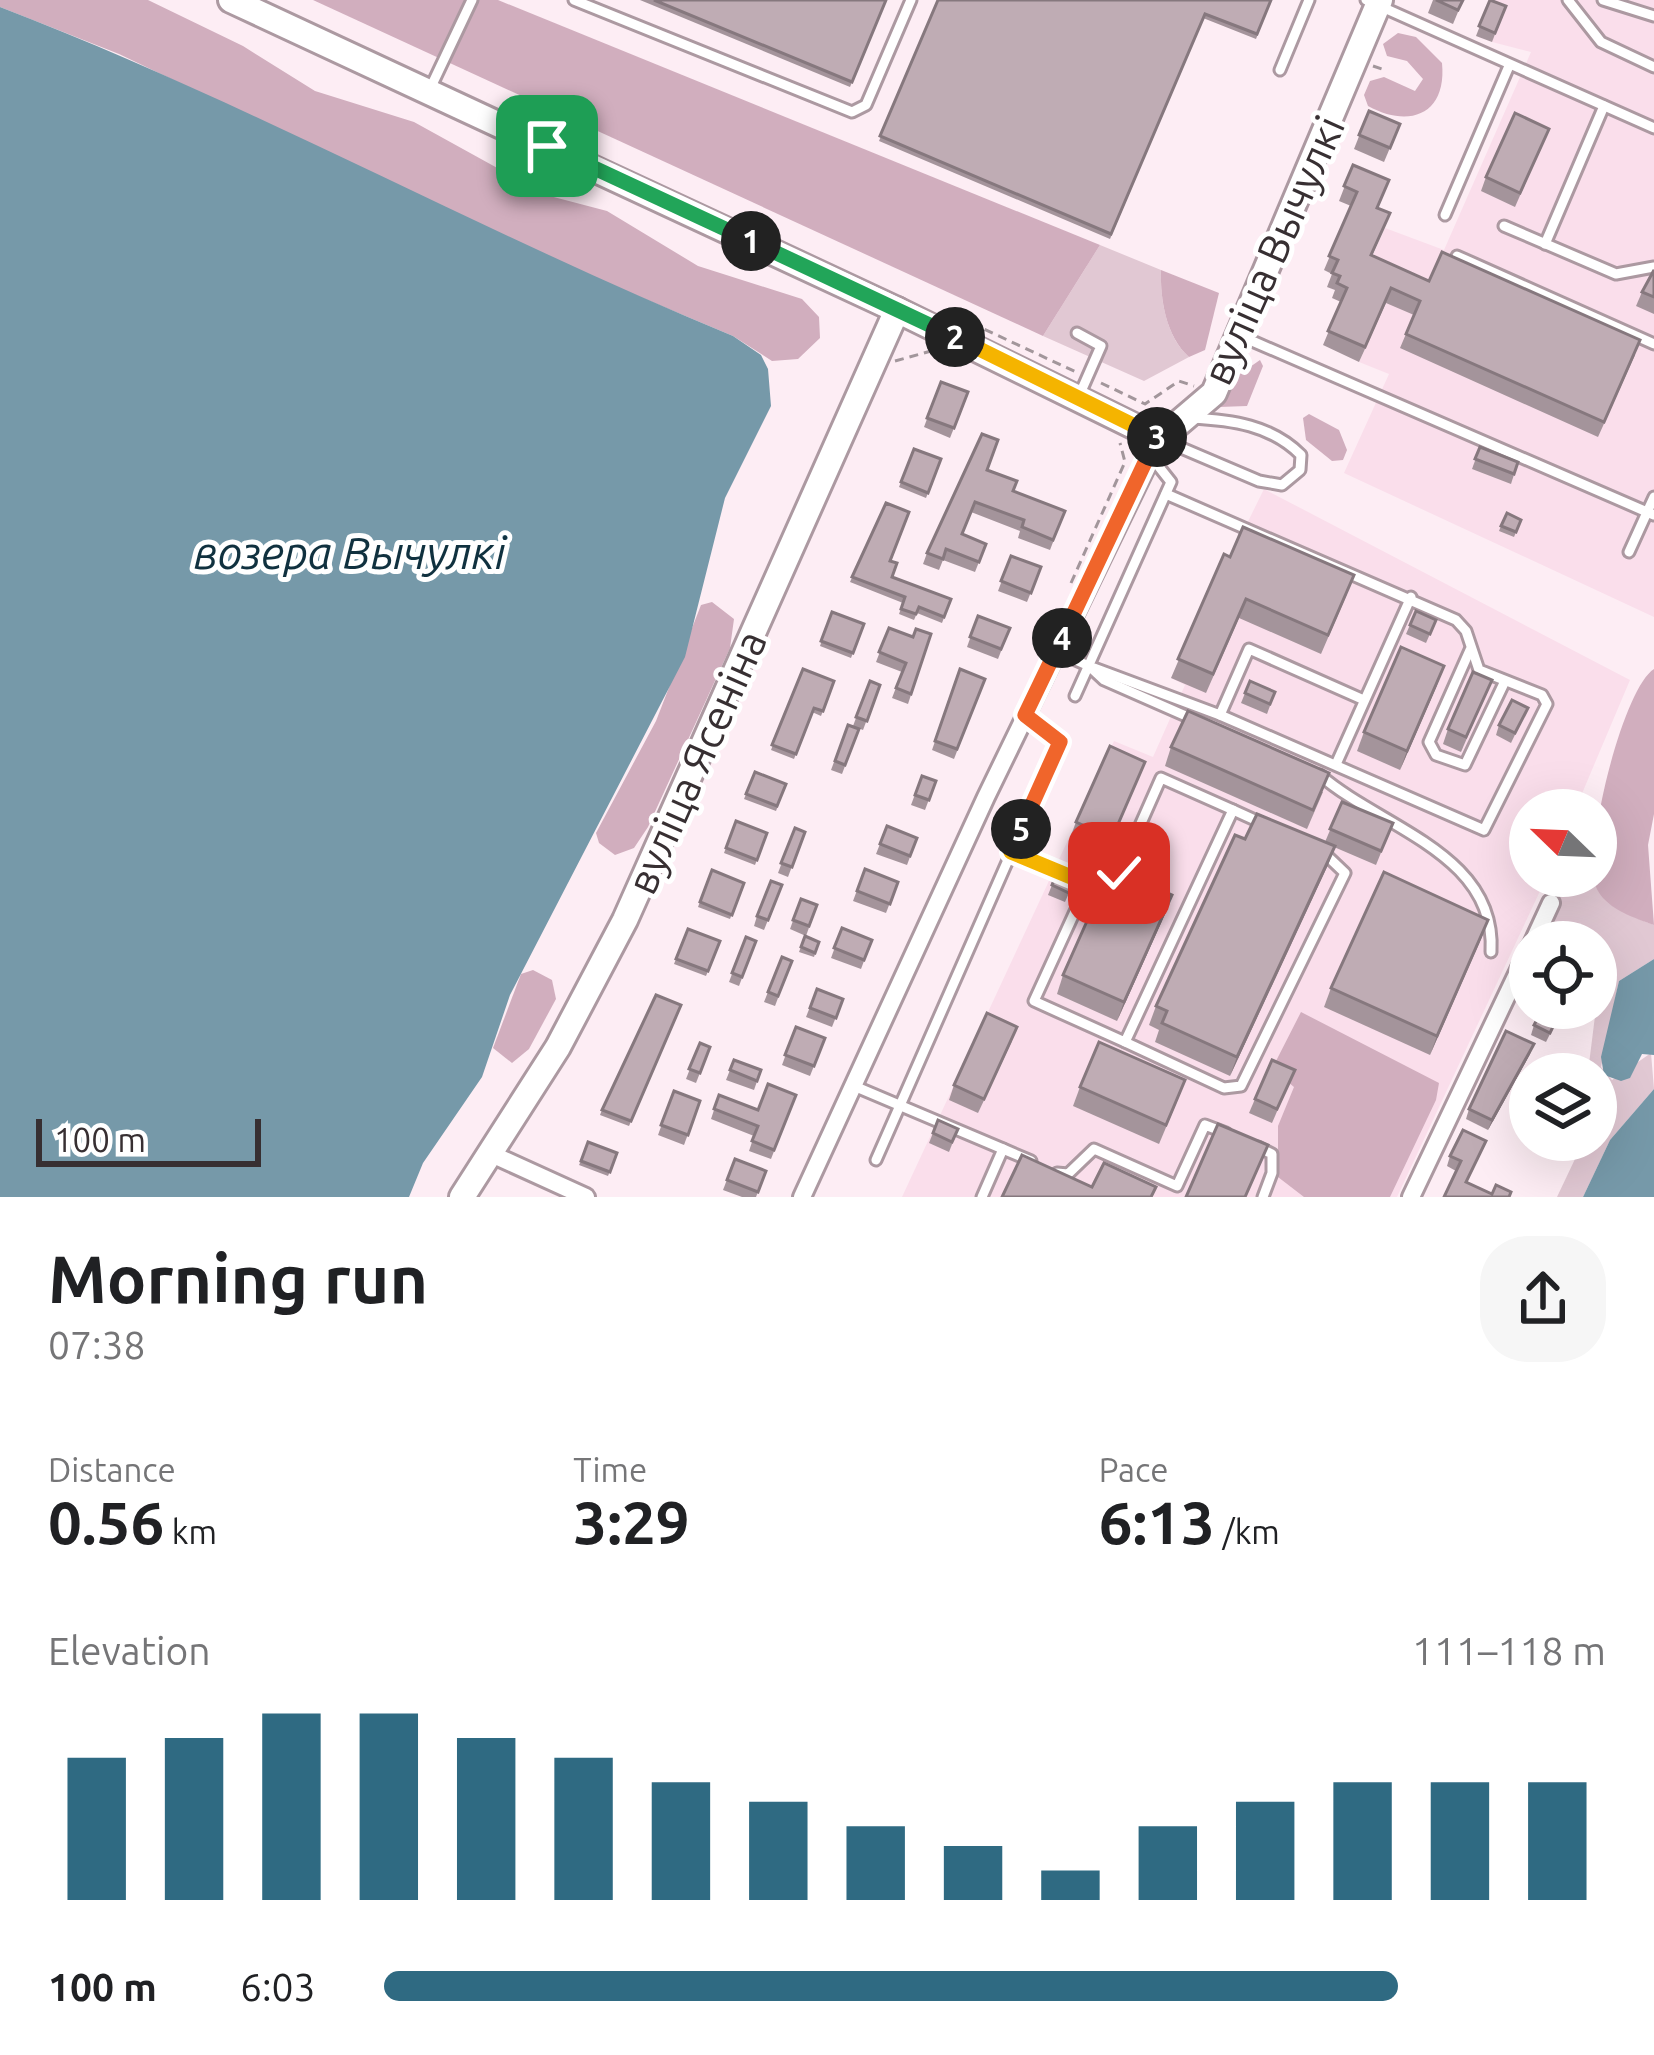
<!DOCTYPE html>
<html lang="en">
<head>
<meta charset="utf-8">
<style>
  body { margin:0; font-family:Ubuntu,sans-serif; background:#f6f6f6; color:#202124; height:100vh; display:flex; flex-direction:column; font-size:45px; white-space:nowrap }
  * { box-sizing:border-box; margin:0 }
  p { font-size:39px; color:#757577 }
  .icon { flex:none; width:66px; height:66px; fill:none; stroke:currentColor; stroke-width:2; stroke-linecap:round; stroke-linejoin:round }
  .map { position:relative; height:1197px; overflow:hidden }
  .details { display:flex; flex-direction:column; background:#fff; flex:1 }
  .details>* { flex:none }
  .needle { width:78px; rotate:293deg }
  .buttons { position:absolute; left:1509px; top:789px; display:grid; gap:24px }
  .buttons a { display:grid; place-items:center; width:108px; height:108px; border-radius:50%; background:#fff; box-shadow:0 12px 48px #0002; font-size:60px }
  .scale { position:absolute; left:36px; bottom:30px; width:225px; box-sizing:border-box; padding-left:12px; border:6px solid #372f32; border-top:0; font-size:33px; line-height:42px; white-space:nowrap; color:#372f32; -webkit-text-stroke:9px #fff; paint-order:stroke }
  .pin { position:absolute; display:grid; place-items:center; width:102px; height:102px; color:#fff; margin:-51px; border-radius:24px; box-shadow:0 6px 18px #0006 }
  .km { position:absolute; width:60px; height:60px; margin:-30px; border-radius:50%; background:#222; color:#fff; font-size:33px; line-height:60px; text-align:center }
  .round { display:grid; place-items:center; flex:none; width:126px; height:126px; border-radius:48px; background:#f6f6f6 }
  .overview { display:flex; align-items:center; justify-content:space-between; height:204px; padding:0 48px }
  h1 { font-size:66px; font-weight:700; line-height:90px }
  .stats { display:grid; grid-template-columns:repeat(3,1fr); gap:18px; height:204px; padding:12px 48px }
  .stats div { display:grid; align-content:center }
  .stats b { font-size:60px; font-weight:700 }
  .stats small { font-size:33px; font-weight:400 }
  .stats p { font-size:33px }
  .chart { height:336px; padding:24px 48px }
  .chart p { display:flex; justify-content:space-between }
  .chart svg { width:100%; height:216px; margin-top:12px; stroke:#2f6a82; stroke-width:6 }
  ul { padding:0 48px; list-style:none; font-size:39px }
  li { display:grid; grid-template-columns:192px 144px 1fr; align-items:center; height:90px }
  li i { height:30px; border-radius:15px; background:#2f6a82 }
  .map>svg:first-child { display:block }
  .built { fill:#fadeeb }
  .green { fill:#e1c8d3 }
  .forest { fill:#d1aebe }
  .water { fill:#7699a9 }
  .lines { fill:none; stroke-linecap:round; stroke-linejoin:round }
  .lane-casing { stroke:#ac99a1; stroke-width:15 }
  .street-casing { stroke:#ac99a1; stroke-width:22 }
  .secondary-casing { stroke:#ac99a1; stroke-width:30 }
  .path { stroke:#a2969b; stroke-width:3; stroke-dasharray:9 6; stroke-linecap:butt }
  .lane { stroke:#fff; stroke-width:9 }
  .street { stroke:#fff; stroke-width:16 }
  .secondary { stroke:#fff; stroke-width:24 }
  .wall { fill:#a4949b }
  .shaded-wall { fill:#86787e }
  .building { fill:#bfacb4; stroke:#86787e; stroke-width:3 }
  .split-1-casing { stroke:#fff; stroke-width:24 }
  .split-2-casing { stroke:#fff; stroke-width:24 }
  .split-3-casing { stroke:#fff; stroke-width:24 }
  .split-4-casing { stroke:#fff; stroke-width:24 }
  .split-5-casing { stroke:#fff; stroke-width:24 }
  .split-6-casing { stroke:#fff; stroke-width:24 }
  .split-1 { stroke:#22a559; stroke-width:15 }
  .split-2 { stroke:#22a559; stroke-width:15 }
  .split-3 { stroke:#f5b400; stroke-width:15 }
  .split-4 { stroke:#f0652b; stroke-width:15 }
  .split-5 { stroke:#f0652b; stroke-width:15 }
  .split-6 { stroke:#f5b400; stroke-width:15 }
  .labels { text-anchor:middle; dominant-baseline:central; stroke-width:10; stroke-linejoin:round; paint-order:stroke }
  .street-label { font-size:42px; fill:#372f32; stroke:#fff }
  .water-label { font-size:45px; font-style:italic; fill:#10313f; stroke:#fff }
</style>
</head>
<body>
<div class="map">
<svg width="1654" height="1197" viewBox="0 0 1654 1197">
  <rect width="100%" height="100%" fill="#fdedf4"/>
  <g class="built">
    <path d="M1493,0H1654V617L1344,473L1389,374L1359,362L1386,303L1366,270L1385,228L1444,250L1531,52L1492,42Z"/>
    <path d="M1264,489L1630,680L1575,810H1530V876H1547L1397,1197H902L1114,741L1153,757L1185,685L1171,678Z"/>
  </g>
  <g class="green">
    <path d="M1100,245L1161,270C1160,299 1166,337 1189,357L1144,381L1043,336Z"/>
    <path d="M1569,876H1594C1602,905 1628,915 1654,925V959L1619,981L1601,1067L1612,1080L1651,1053L1654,1089L1610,1140L1583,1197H1557L1584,1140H1596V1074L1588,1072L1596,1008V942H1538Z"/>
  </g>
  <g class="forest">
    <path d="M0,0H148L243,46L315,91L414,122L546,195L607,211L698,266L802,299L819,317L820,338L798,359L772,361L733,336L533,252L119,54L0,7Z"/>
    <path d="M313,0H498L1100,245L1043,336Z"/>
    <path d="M1398,33L1416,37L1442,63C1447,114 1410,129 1368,106L1364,95L1370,81L1384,77L1415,91L1423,79L1407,61L1387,56L1383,44Z"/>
    <path d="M1161,270L1219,293L1205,350L1189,357C1166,337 1160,299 1161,270Z"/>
    <path d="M1260,360L1263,366L1247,406L1219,407L1227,383Z"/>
    <path d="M1309,414L1339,430L1347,450L1343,460L1332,461L1306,440L1303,418Z"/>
    <path d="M712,602L734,619L730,648L648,827L634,848L615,855L599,843L596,833L656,721L701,605Z"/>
    <path d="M1654,669V814L1648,845L1654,925C1635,918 1609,910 1598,891C1580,861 1622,689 1654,669Z"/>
    <path d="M533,970L552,980L556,999L529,1049L512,1063L493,1048L521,974Z"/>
    <path d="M1301,1012L1439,1083L1436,1100L1390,1197H1304L1278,1177V1126L1294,1087L1276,1072L1275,1063Z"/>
  </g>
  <g class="water">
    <path d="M0,7C250,103 485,234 733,336L761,355L768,369L771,406L725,498L685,657L510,995L482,1077L423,1163L409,1197H0Z"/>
    <path d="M1654,959V1055L1642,1054L1630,1078L1621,1081L1604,1075L1601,1057L1619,981Z"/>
    <path d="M1654,1089V1197H1583L1610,1140Z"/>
  </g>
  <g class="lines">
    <defs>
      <g id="lane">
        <path d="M574,0L852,112L866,105L911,0"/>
        <path d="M1366,0L1654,128"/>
        <path d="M1568,0L1601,42L1654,67"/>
        <path d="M1603,0L1654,16"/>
        <path d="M1280,70L1309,0"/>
        <path d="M429,91L472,0"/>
        <path d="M1445,215L1509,66"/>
        <path d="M1504,226L1616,274L1654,267"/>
        <path d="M1545,244L1604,106"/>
        <path d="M1457,256L1654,344"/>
        <path d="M1077,333L1101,346L1079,396"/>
        <path d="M1243,337L1654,515"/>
        <path d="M1165,441L1259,481L1282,485L1300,470L1301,455C1271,425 1232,420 1191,418"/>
        <path d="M1166,494L1456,620L1466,631L1479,670L1542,695L1547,704L1484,830L1220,715"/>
        <path d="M1629,552L1654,497"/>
        <path d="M1470,650L1429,742L1436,755L1465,765L1505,681"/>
        <path d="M1055,651L1089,666L1104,680L1195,720"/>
        <path d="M1094,668L1220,715L1249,649L1364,700"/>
        <path d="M1075,696L1171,482L1152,458"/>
        <path d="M1337,762L1411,597"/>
        <path d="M1320,775C1381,828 1497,854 1491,952"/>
        <path d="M1233,810L1266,825"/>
        <path d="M1011,852L1088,883L1034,1001L1125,1042L1233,810L1161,778L1119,873L1088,883"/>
        <path d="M1125,1042L1224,1088L1241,1086L1345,873L1324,853"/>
        <path d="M854,1086L1003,1149L982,1197"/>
        <path d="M1258,1147L1272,1154V1173L1263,1197"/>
        <path d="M1003,1149L1031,1161"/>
        <path d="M876,1160L1060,742L1025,715"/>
        <path d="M1057,1173L1068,1174L1094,1149L1177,1186L1205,1125L1226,1133"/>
      </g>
      <g id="street">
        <path d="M1533,942L1551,903"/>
        <path d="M487,1152L586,1197"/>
        <path d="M802,1197L986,797L1160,439"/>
        <path d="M1411,1197L1530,947"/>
      </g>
      <g id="secondary">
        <path d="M231,0L897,310L1160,439L1214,393L1380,0"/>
        <path d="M462,1197L558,1047L625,920L897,310"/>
      </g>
    </defs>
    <use href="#lane" class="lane-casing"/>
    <use href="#street" class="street-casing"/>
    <use href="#secondary" class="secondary-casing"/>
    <g class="path">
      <path d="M1373,66L1385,70"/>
      <path d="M971,323L1076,372"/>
      <path d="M895,361L931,351"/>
      <path d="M1101,383L1145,404L1179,381L1194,386"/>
      <path d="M1071,583L1125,462L1120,443"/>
    </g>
    <use href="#lane" class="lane"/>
    <use href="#street" class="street"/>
    <use href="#secondary" class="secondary"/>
  </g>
  <g class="wall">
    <path d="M640,0H886L850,87Z"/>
    <path d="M938,0H1271L1256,39L1203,18L1110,239L879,141Z"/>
    <path d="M1433,0H1463L1453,24L1428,13Z"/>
    <path d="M1490,0L1506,6L1492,42L1476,36Z"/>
    <path d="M1369,111L1400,124L1384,162L1354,149Z"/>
    <path d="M1549,129L1515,207L1481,191L1486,177Z"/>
    <path d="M1353,165L1378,208L1390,213L1372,256L1429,281L1635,355L1598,437L1400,348L1414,315L1386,303L1359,362L1323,345L1341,302L1332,298L1335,290L1327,287L1332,274L1324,270L1351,206L1339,201Z"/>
    <path d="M1654,270V314L1636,306L1642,292Z"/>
    <path d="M941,382L968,392L950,438L924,427Z"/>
    <path d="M1480,447L1518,462L1511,484L1472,469Z"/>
    <path d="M914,449L941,459L926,498L899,487Z"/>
    <path d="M987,470L1013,491L1065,511L1050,550L1018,538L1020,531L971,512L962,534L986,544L975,572L943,560L939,570L923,564L927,553Z"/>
    <path d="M886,503L892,577L951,599L942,623L917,613L914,620L899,614L903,603L850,582Z"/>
    <path d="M1521,520L1514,537L1499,531L1501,526Z"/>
    <path d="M1224,554L1347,594L1321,654L1239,618L1206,693L1171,678Z"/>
    <path d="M1011,556L1041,567L1027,602L998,591Z"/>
    <path d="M1416,611L1436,620L1426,643L1406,634Z"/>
    <path d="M832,612L864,624L851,658L820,646Z"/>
    <path d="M978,616L1010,628L998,659L967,647Z"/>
    <path d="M889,628L913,637L931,634L908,704L892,698L902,672L876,662Z"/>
    <path d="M803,669L834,681L821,716L812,712L794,759L771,750Z"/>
    <path d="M960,669L985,679L954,759L932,750Z"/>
    <path d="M1492,680L1461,752L1443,744L1448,729Z"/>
    <path d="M870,681L880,685L863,730L853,726Z"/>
    <path d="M1250,681L1275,692L1267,714L1241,703Z"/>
    <path d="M1437,685L1400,770L1357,751L1364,732Z"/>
    <path d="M1528,708L1511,743L1496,735L1499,725Z"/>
    <path d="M848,725L859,729L842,774L831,770Z"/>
    <path d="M1171,747L1323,792L1307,829L1165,766Z"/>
    <path d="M1145,762L1105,857L1069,841L1076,822Z"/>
    <path d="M755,772L786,784L776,811L744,799Z"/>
    <path d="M922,776L936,781L925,810L911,805Z"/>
    <path d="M1342,802L1393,823L1376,865L1334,847L1230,1076L1155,1042L1159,1030L1149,1025L1156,1006L1245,839L1325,842Z"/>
    <path d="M1530,813V839L1521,834Z"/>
    <path d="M736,821L767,833L755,865L724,853Z"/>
    <path d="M887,826L917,838L907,865L876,854Z"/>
    <path d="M795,828L805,832L788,877L778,873Z"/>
    <path d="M865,869L898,882L886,913L853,901Z"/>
    <path d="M712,870L744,883L730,919L698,907Z"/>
    <path d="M1058,870L1076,877L1065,902L1048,895Z"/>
    <path d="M782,885L764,930L754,926L757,916Z"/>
    <path d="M801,899L817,905L806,936L790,929Z"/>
    <path d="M1165,914L1117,1021L1057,994L1063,975Z"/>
    <path d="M1488,920L1430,1055L1324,1007L1331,988Z"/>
    <path d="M842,928L872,940L861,969L831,958Z"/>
    <path d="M688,929L720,941L706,976L674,964Z"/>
    <path d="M805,936L819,942L814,957L799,952Z"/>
    <path d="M746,937L756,941L739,986L729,982Z"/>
    <path d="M782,957L792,961L775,1006L764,1002Z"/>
    <path d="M817,989L843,999L832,1027L806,1017Z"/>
    <path d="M681,1005L629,1126L600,1115L602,1110Z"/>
    <path d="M1563,1008L1546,1042L1531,1035L1534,1025Z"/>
    <path d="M796,1027L825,1038L810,1076L782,1065Z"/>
    <path d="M1012,1041L978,1113L949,1100L954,1085Z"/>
    <path d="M700,1043L710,1047L696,1083L686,1079Z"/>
    <path d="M1530,1054L1488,1130L1466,1119L1469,1109Z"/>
    <path d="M734,1060L761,1070L754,1090L726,1080Z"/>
    <path d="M1295,1070L1272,1123L1249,1113L1255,1099Z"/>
    <path d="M1080,1087L1178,1099L1159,1144L1073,1106Z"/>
    <path d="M674,1091L700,1101L684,1145L658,1135Z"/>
    <path d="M719,1095L758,1110L796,1095L771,1159L749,1151L754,1136L711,1119Z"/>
    <path d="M938,1120L958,1129L949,1152L929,1143Z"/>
    <path d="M1486,1141L1467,1182L1492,1194L1444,1197L1456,1171L1447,1166L1450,1156Z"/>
    <path d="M617,1153L608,1176L579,1165L581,1161Z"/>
    <path d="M735,1159L766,1171L756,1197H742L723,1190Z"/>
  </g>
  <g class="shaded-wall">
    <path d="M1444,666L1437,685L1400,770L1407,751Z"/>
    <path d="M1335,846L1328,865L1230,1076L1237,1057Z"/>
    <path d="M1172,895L1165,914L1117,1021L1124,1002Z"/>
    <path d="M1488,920L1481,939L1430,1055L1437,1036Z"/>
    <path d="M1534,1044L1530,1054L1488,1130L1492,1120Z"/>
  </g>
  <g class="building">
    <path d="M654,0H886L852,82Z"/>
    <path d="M938,0H1271L1257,34L1205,14L1111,234L880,136Z"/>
    <path d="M1436,0H1463L1458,10Z"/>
    <path d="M1490,0L1506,6L1495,33L1479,26Z"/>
    <path d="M1369,111L1400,124L1390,148L1359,135Z"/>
    <path d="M1515,113L1549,129L1520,193L1486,177Z"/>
    <path d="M1353,165L1389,180L1377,208L1390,213L1371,255L1429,281L1442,252L1640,340L1604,422L1406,334L1420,301L1391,288L1365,347L1328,331L1347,288L1337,283L1340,276L1332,273L1338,260L1329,256L1357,192L1344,186Z"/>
    <path d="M1654,270V297L1642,292Z"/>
    <path d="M941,382L968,392L954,428L927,418Z"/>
    <path d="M982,434L998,440L987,470L1017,481L1013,491L1065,511L1053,540L1022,527L1024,520L975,502L962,534L986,544L979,562L946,549L943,559L927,553Z"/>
    <path d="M1480,447L1518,462L1514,474L1475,459Z"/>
    <path d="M914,449L941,459L928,493L901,482Z"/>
    <path d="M886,503L909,512L890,561L897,563L892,577L951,599L944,617L919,607L916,614L901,609L905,597L852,577Z"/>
    <path d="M1507,513L1521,520L1516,532L1501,526Z"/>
    <path d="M1243,527L1354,575L1328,635L1246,599L1213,674L1178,659L1224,554L1230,557Z"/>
    <path d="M1011,556L1041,567L1031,593L1001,581Z"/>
    <path d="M1416,611L1436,620L1430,634L1410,625Z"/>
    <path d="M832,612L864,624L853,653L821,641Z"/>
    <path d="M978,616L1010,628L1001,649L970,637Z"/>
    <path d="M889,628L913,637L916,629L931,634L911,694L896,688L906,663L879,652Z"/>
    <path d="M1401,647L1444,666L1407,751L1364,732Z"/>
    <path d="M803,669L834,681L823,711L814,708L796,754L772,745Z"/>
    <path d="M960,669L985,679L957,749L935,741Z"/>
    <path d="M1473,672L1492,680L1466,737L1448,729Z"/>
    <path d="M870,681L880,685L867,721L856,717Z"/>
    <path d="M1250,681L1275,692L1270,704L1245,693Z"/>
    <path d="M1512,700L1528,708L1515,733L1499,725Z"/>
    <path d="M1188,711L1329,773L1313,810L1171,747Z"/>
    <path d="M848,725L859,729L845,765L835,761Z"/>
    <path d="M1110,746L1145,762L1112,838L1076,822Z"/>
    <path d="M755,772L786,784L777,806L746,794Z"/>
    <path d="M922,776L936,781L929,800L915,795Z"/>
    <path d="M1536,800L1550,806L1548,810H1532Z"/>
    <path d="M1342,802L1393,823L1381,851L1330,829Z"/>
    <path d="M1257,814L1335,846L1237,1057L1162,1023L1167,1011L1156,1006L1235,835L1245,839Z"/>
    <path d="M736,821L767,833L757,860L726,848Z"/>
    <path d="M887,826L917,838L910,856L880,844Z"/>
    <path d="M795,828L805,832L792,867L781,863Z"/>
    <path d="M865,869L898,882L890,904L857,891Z"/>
    <path d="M712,870L744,883L732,915L700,902Z"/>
    <path d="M1058,870L1076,877L1069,893L1052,885Z"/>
    <path d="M1118,871L1172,895L1124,1002L1063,975L1100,892L1107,896Z"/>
    <path d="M1384,872L1488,920L1437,1036L1331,988Z"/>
    <path d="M771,881L782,885L768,920L757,916Z"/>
    <path d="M801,899L817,905L809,926L793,920Z"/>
    <path d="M842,928L872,940L864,960L834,948Z"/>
    <path d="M688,929L720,941L708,971L676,959Z"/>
    <path d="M805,936L819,942L815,953L801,947Z"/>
    <path d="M746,937L756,941L742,977L732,973Z"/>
    <path d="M782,957L792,961L778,996L768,992Z"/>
    <path d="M817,989L843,999L836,1018L810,1008Z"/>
    <path d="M656,995L681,1005L631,1121L602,1110Z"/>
    <path d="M1543,1008H1562L1550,1033L1534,1025Z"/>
    <path d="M987,1013L1017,1027L984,1099L954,1085Z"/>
    <path d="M796,1027L825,1038L814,1066L785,1055Z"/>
    <path d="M1506,1031L1534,1044L1492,1120L1469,1109Z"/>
    <path d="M1099,1042L1185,1080L1166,1125L1080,1087Z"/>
    <path d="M700,1043L710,1047L700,1073L689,1069Z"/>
    <path d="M734,1060L761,1070L757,1081L730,1070Z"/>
    <path d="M1272,1060L1295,1070L1277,1109L1255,1099Z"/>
    <path d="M768,1084L796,1095L774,1150L752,1141L758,1126L714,1109L719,1095L758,1110Z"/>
    <path d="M674,1091L700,1101L688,1135L661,1125Z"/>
    <path d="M938,1120L958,1129L952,1142L933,1133Z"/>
    <path d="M1218,1124L1268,1145L1245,1197H1186Z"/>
    <path d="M1463,1130L1486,1141L1466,1182L1492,1194L1496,1185L1511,1192L1509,1197H1444L1461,1161L1450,1156Z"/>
    <path d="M588,1142L617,1153L610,1172L581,1161Z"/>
    <path d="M1022,1155L1092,1187L1104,1163L1156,1187L1151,1197H1002Z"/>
    <path d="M735,1159L766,1171L758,1192L727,1180Z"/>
  </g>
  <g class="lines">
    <defs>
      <path id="split-1" d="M547,146L751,241"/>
      <path id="split-2" d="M751,241L955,337"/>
      <path id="split-3" d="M955,337L1157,437"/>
      <path id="split-4" d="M1062,638L1157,437"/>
      <path id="split-5" d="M1021,829L1060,742L1025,715L1062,638"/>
      <path id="split-6" d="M1021,829L1011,852L1088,884L1119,873"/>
    </defs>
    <use href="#split-1" class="split-1-casing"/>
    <use href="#split-2" class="split-2-casing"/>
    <use href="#split-3" class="split-3-casing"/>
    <use href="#split-4" class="split-4-casing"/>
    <use href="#split-5" class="split-5-casing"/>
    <use href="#split-6" class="split-6-casing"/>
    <use href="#split-1" class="split-1"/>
    <use href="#split-2" class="split-2"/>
    <use href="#split-3" class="split-3"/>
    <use href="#split-4" class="split-4"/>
    <use href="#split-5" class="split-5"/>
    <use href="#split-6" class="split-6"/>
  </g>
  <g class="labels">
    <g class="street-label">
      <text transform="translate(1273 250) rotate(-66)">вуліца Вычулкі</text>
      <text transform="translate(696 762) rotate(-66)">вуліца Ясеніна</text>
    </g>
    <g class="water-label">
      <text x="350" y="552">возера Вычулкі</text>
    </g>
  </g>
</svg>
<div class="buttons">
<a><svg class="needle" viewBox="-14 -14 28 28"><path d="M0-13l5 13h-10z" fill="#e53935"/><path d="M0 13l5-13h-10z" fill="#757577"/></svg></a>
<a><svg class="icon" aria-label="locate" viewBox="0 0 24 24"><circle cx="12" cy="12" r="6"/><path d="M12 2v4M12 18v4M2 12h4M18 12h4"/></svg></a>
<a><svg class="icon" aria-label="layers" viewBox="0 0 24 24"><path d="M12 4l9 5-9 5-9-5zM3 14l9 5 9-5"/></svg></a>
</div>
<div class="scale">100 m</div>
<div class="pin" style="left:547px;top:146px;background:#1e9e55"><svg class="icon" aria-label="arrive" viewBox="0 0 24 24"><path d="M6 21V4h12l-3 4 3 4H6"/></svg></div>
<div class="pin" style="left:1119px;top:873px;background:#d93025"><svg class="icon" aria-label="check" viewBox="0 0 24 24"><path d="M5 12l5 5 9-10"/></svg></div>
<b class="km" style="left:751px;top:241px">1</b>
<b class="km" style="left:955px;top:337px">2</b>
<b class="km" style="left:1157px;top:437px">3</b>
<b class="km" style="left:1062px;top:638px">4</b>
<b class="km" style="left:1021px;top:829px">5</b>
</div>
<section class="details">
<div class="overview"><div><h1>Morning run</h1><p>07:38</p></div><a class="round"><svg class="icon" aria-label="share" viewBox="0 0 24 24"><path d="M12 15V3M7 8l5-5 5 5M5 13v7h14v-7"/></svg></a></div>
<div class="stats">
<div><p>Distance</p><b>0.56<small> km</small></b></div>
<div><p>Time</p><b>3:29</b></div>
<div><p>Pace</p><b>6:13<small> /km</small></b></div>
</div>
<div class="chart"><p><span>Elevation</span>111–118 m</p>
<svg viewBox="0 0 160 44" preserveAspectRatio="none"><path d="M5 44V15M15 44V11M25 44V6M35 44V6M45 44V11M55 44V15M65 44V20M75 44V24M85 44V29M95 44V33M105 44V38M115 44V29M125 44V24M135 44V20M145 44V20M155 44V20"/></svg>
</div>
<ul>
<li><b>100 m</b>6:03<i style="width:83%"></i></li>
</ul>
</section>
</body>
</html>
